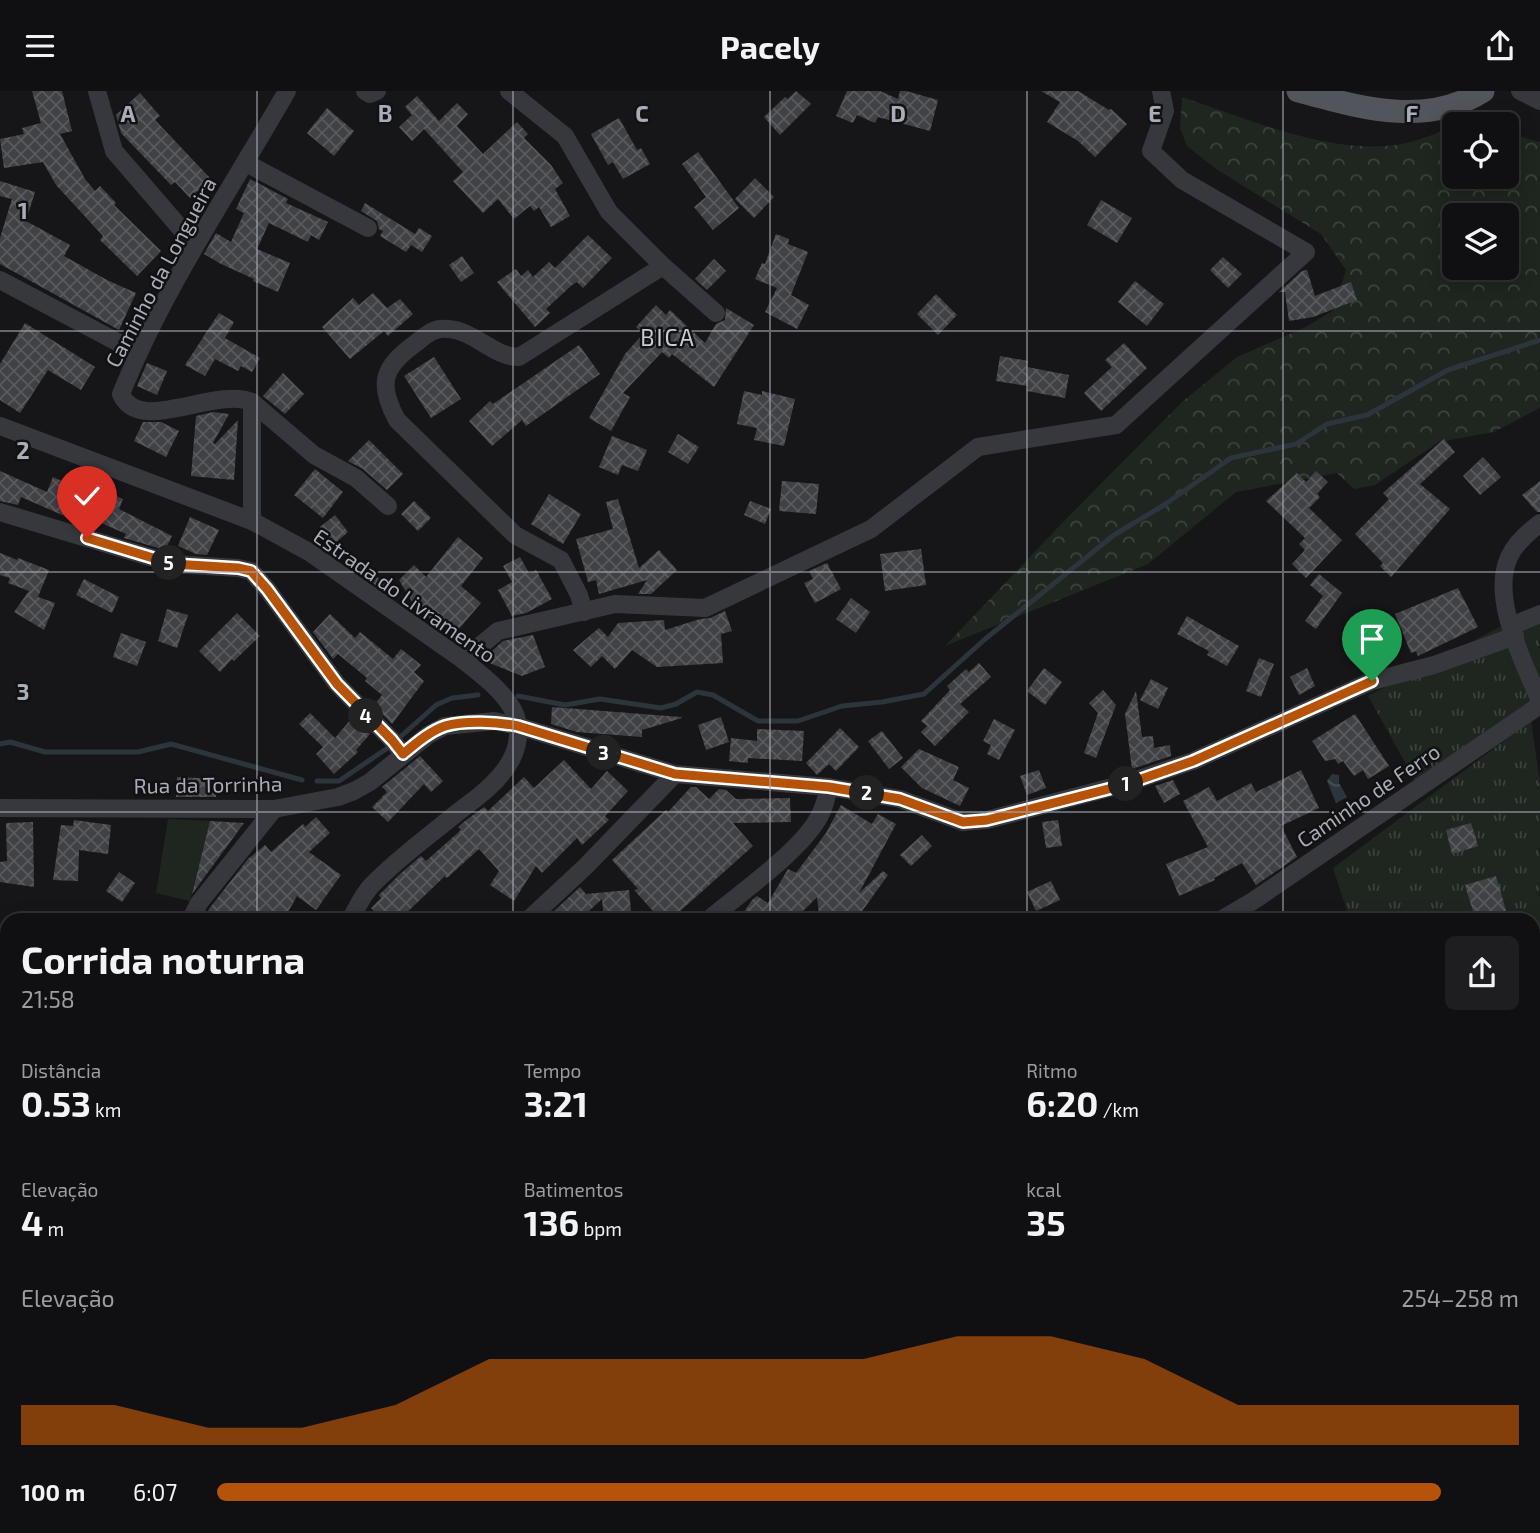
<!DOCTYPE html>
<html lang="pt">
<head>
<meta charset="utf-8">
<style>
  body { margin:0; font-family:"Exo 2",sans-serif; background:#1e1e20; color:#f1f3f6; height:100vh; display:flex; flex-direction:column; font-size:26px; white-space:nowrap }
  * { box-sizing:border-box; margin:0 }
  p { font-size:23px; color:#9c9d9f }
  .icon { flex:none; width:38px; height:38px; fill:none; stroke:currentColor; stroke-width:2; stroke-linecap:round; stroke-linejoin:round }
  .map { position:relative; flex:1; overflow:hidden }
  .sheet { position:absolute; left:0px; top:822px; width:1540px; height:620px; display:flex; flex-direction:column; background:#101012; border-radius:21px 21px 0 0; box-shadow:0 4px 18px #0003,0 0 0 2px #303032 }
  .sheet>* { flex:none }
  .fabs { position:absolute; left:1442px; top:21px; display:grid; gap:14px }
  .fabs a { display:grid; place-items:center; width:77px; height:77px; border-radius:10px; background:#101012; box-shadow:0 4px 18px #0003,0 0 0 2px #303032; font-size:35px }
  .pin { position:absolute; display:grid; place-items:center; width:60px; height:60px; color:#fff; margin:-72px -30px; border-radius:50% 50% 50% 0; rotate:-45deg; box-shadow:0 0 7px #0007 }
  .pin .icon { rotate:45deg }
  .km { position:absolute; width:35px; height:35px; margin:-18px; border-radius:50%; background:#222; color:#fff; font-size:19px; line-height:35px; text-align:center }
  .round { display:grid; place-items:center; flex:none; width:74px; height:74px; border-radius:10px; background:#1e1e20 }
  .headline { display:flex; align-items:center; justify-content:space-between; height:119px; padding:0 21px }
  h1 { font-size:38px; font-weight:700; line-height:52px }
  .metrics { display:grid; grid-template-columns:repeat(3,1fr); gap:10px; height:119px; padding:7px 21px }
  .metrics div { display:grid; align-content:center }
  .metrics b { font-size:35px; font-weight:700 }
  .metrics small { font-size:19px; font-weight:400 }
  .metrics p { font-size:19px }
  .chart { height:196px; padding:14px 21px }
  .chart p { display:flex; justify-content:space-between }
  .chart svg { width:100%; height:126px; margin-top:7px; fill:#b45309; opacity:.7 }
  ul { padding:0 21px; list-style:none; font-size:23px }
  li { display:grid; grid-template-columns:112px 84px 1fr; align-items:center; height:52px }
  li i { height:18px; border-radius:9px; background:#b45309 }
  header { display:flex; justify-content:space-between; align-items:center; height:91px; padding:0 21px; background:#101012; font-size:32px; font-weight:700 }
  .map>svg:first-child { display:block }
  .industrial { fill:url(#industrial-grid) }
  .grass { fill:url(#grass-tufts) }
  .forest { fill:url(#forest-crowns); fill-rule:evenodd }
  .park { fill:#1e261f }
  .water { fill:url(#water-waves) }
  .lines { fill:none; stroke-linecap:round; stroke-linejoin:round }
  .stream { stroke:#2c353c; stroke-width:5 }
  .building { fill:url(#building-cross-hatch) }
  .minor { stroke:#37383d; stroke-width:18 }
  .major { stroke:#53555c; stroke-width:23 }
  .route-casing { stroke:#fff; stroke-width:14 }
  .route { stroke:#b45309; stroke-width:9 }
  .grid { fill:none; stroke:#a8adb8; stroke-width:2; stroke-opacity:0.55 }
  .labels { text-anchor:middle; dominant-baseline:central; stroke-width:5; stroke-linejoin:round; paint-order:stroke }
  .street-label { font-size:21px; fill:#a8adb8; stroke:#111113 }
  .neighbourhood-label { font-size:23px; letter-spacing:2px; fill:#c9ccd4; stroke:#111113 }
  .grid-label { font-size:23px; text-anchor:middle; font-weight:bold; fill:#a8adb8; stroke:#111113; stroke-width:5; stroke-linejoin:round; paint-order:stroke }
</style>
</head>
<body>
<header><svg class="icon" aria-label="menu" viewBox="0 0 24 24"><path d="M4 6h16M4 12h16M4 18h16"/></svg>Pacely<svg class="icon" aria-label="share" viewBox="0 0 24 24"><path d="M12 15V3M7 8l5-5 5 5M5 13v7h14v-7"/></svg></header>
<div class="map">
<svg width="1540" height="1442" viewBox="0 0 1540 1442">
  <defs>
    <pattern id="industrial-grid" width="8" height="8" patternUnits="userSpaceOnUse" patternTransform="scale(1.75)"><rect width="8" height="8" fill="#222225"/><path d="M0 4h8M4 0v8" fill="none" stroke="#3f3f43"/></pattern>
    <pattern id="grass-tufts" width="24" height="20" patternUnits="userSpaceOnUse" patternTransform="scale(1.75)"><rect width="24" height="20" fill="#1e261f"/><path d="M3 7l-1-3M5 7V3M7 7l1-3M15 17l-1-3M17 17v-4M19 17l1-3" fill="none" stroke="#3c433d"/></pattern>
    <pattern id="forest-crowns" width="20" height="18" patternUnits="userSpaceOnUse" patternTransform="scale(1.75)"><rect width="20" height="18" fill="#1e261f"/><path d="M2 6a3 3 0 1 1 6 0M12 15a3 3 0 1 1 6 0" fill="none" stroke="#3c433d"/></pattern>
    <pattern id="water-waves" width="16" height="10" patternUnits="userSpaceOnUse" patternTransform="scale(1.75)"><rect width="16" height="10" fill="#2c353c"/><path d="M0 5q4-4 8 0t8 0" fill="none" stroke="#485056"/></pattern>
    <pattern id="building-cross-hatch" width="8" height="8" patternUnits="userSpaceOnUse" patternTransform="scale(1.75)"><rect width="8" height="8" fill="#404145"/><path d="M0 0l8 8M0 8l8-8" fill="none" stroke="#595a5e"/></pattern>
  </defs>
  <rect width="100%" height="100%" fill="#161618"/>
  <path class="industrial" d="M1536,1184L1540,1186V1290L1533,1285V1188Z"/>
  <g class="grass">
    <path d="M1540,515V603L1415,689L1368,605Z"/>
    <path d="M1531,630L1540,692V1148L1533,1159V830L1350,829L1333,777Z"/>
  </g>
  <path class="forest" d="M1182,6C1249,28 1325,63 1397,54C1416,51 1436,42 1454,36V86H1507V42L1540,51V317L1494,341L1439,351L1375,394L1354,398L1337,382L1236,401L1148,473L945,555L1066,428L1182,311L1237,266L1306,236L1334,219L1346,179L1321,143L1216,78L1187,55L1180,37ZM1454,124H1507V177H1454Z"/>
  <path class="park" d="M168,728L210,730L190,810L156,802Z"/>
  <path class="water" d="M1332,683L1339,684V692L1347,706L1336,712L1327,690Z"/>
  <g class="lines">
    <g class="stream">
      <path d="M518,605L565,614L600,608L661,617L676,613L697,601L713,604L758,630H798L842,615L882,611L924,603L984,549L1114,444L1164,414L1231,367L1296,353L1327,333L1367,324L1448,279L1540,249"/>
      <path d="M0,653L10,651L45,661H138L171,653L302,689"/>
      <path d="M317,690H339L389,656L436,614L452,607L478,604"/>
    </g>
  </g>
  <g class="building">
    <path d="M32,0H62L72,40L60,43L85,88L95,100L100,95L116,112L114,114L161,160L137,185L100,149L103,145L56,94L43,71L4,77L0,48L24,43L22,37L41,32Z"/>
    <path d="M796,0L811,13L780,44L764,26L785,6L788,8Z"/>
    <path d="M847,0H880L898,8L900,0H906L938,9L930,40L878,26L875,32L857,24L853,32L836,25Z"/>
    <path d="M1041,0H1078L1109,19L1111,18L1127,33L1095,66L1078,50L1047,31L1060,11Z"/>
    <path d="M140,2L160,25L155,29L211,88L190,107L175,91L171,94L121,42L116,24Z"/>
    <path d="M417,5L439,30L457,12L468,23L457,35L483,63L517,31L528,43L524,47L551,74L563,92L555,98L570,125L551,136L539,116L534,120L530,115L514,128L498,108L483,122L453,90L463,81L424,38L412,50L399,36L412,24L405,16Z"/>
    <path d="M327,17L354,40L334,65L307,42Z"/>
    <path d="M619,27L637,59L641,57L650,73L623,88L613,71L608,74L591,43Z"/>
    <path d="M698,61L739,117L713,139L694,116L706,106L682,73Z"/>
    <path d="M755,87L774,106L754,127L735,108Z"/>
    <path d="M250,88L288,108L286,112L328,131L319,149L311,144L308,151L269,132L257,158L290,172L278,201L253,190L254,188L221,173L204,163L216,142L231,151L244,122L236,118Z"/>
    <path d="M0,90L35,101L26,130L70,154L64,165L107,189L136,202L119,239L0,173V147L12,108L0,105Z"/>
    <path d="M1101,109L1132,127L1117,152L1087,134Z"/>
    <path d="M365,112L415,143L419,137L432,145L422,161L411,154L406,161L380,145L383,140L379,138L377,130L361,120Z"/>
    <path d="M776,143L789,148L788,153L808,161L791,204L809,214L797,238L765,221L777,197L755,188L762,172L765,173Z"/>
    <path d="M588,144L612,167L583,197L577,191L572,194L546,218L550,222L535,236L497,191L516,178L521,185L528,179L533,186L549,171L555,177Z"/>
    <path d="M462,165L474,182L461,191L449,174Z"/>
    <path d="M1223,166L1242,183L1228,197L1210,179Z"/>
    <path d="M714,168L726,180L707,199L695,188Z"/>
    <path d="M1307,179L1315,205L1351,191L1357,209L1313,226L1289,230L1285,201H1279L1302,180Z"/>
    <path d="M1135,190L1164,213L1147,235L1118,211Z"/>
    <path d="M373,202L387,217L400,208L413,223L388,245L384,240L350,268L322,236L353,207L359,214Z"/>
    <path d="M936,203L957,224L938,244L917,223Z"/>
    <path d="M656,214L666,224L670,219L705,252L716,233L725,229L726,217L754,234L714,296L672,263L669,267L662,261L623,302L630,306L611,340L589,327L625,263L643,243L636,236Z"/>
    <path d="M219,222L234,231L225,247L260,267L252,281L241,275L238,280L215,268L205,285L185,274Z"/>
    <path d="M25,232L95,276L81,299L48,279L20,322L0,309V273Z"/>
    <path d="M1124,252L1147,277L1101,320L1084,302L1112,276L1105,269Z"/>
    <path d="M579,254L600,283L526,335L522,329L492,355L469,330L490,310L493,313Z"/>
    <path d="M1000,265L1028,270L1027,276L1069,284L1065,307L1027,300L1028,295L996,290Z"/>
    <path d="M434,266L461,308L431,327L404,285Z"/>
    <path d="M147,272L167,280L157,304L137,295Z"/>
    <path d="M283,282L304,303L285,323L263,305Z"/>
    <path d="M744,300L762,304V300L795,308L784,355L754,349L757,337L737,333Z"/>
    <path d="M213,321L229,323L213,352L215,353L238,329L234,389L191,385L196,325Z"/>
    <path d="M143,331H161L179,340L166,366L134,350Z"/>
    <path d="M678,343L699,356L688,373L668,361Z"/>
    <path d="M612,345L647,359L638,380L622,374L618,384L599,376Z"/>
    <path d="M1444,348L1455,361L1420,393L1450,418L1391,486L1380,475L1383,472L1355,443L1389,408L1383,402Z"/>
    <path d="M369,349L403,383L387,399L363,378L348,370Z"/>
    <path d="M1483,366L1501,386L1480,404L1463,385Z"/>
    <path d="M315,378L343,401L323,427L294,404Z"/>
    <path d="M0,380L47,401L53,386L92,403L96,396L123,408L119,418L172,445L165,459L124,447L126,443L72,419L69,427L21,406L18,414L0,410Z"/>
    <path d="M1316,380L1328,391L1317,403L1320,406L1309,417L1342,449L1306,487L1292,473L1305,459L1299,453L1305,447L1266,410L1297,382L1306,391Z"/>
    <path d="M782,390L819,393L816,423L779,420Z"/>
    <path d="M1540,390V421H1537L1522,404Z"/>
    <path d="M549,403L581,423L563,453L531,433Z"/>
    <path d="M618,408L639,477L659,459L677,479L651,503H638L647,489L599,503L596,489L588,491L576,448L613,438L606,411Z"/>
    <path d="M414,410L431,427L418,440L401,423Z"/>
    <path d="M750,410L771,418L765,433L744,424Z"/>
    <path d="M335,424L348,441L334,453L320,436Z"/>
    <path d="M190,426L219,439L207,464L196,463L178,455Z"/>
    <path d="M458,446L483,467L461,495L481,512L452,546L414,514L399,489L414,474L426,486Z"/>
    <path d="M921,458L926,494L885,500L880,463Z"/>
    <path d="M0,462L17,469L18,467L49,479L38,506L55,512L44,539L14,521L29,500L8,492L10,487L0,484Z"/>
    <path d="M349,466L390,495L386,501L345,473Z"/>
    <path d="M520,466L529,482L536,479L552,508L526,522L512,525L498,499L512,491L503,475Z"/>
    <path d="M827,472L841,498L815,512L804,492L813,488L809,480Z"/>
    <path d="M1319,483L1342,502L1316,538L1305,530L1323,505L1310,494Z"/>
    <path d="M84,488L119,506L112,522L76,504Z"/>
    <path d="M1458,497L1478,536L1418,565L1416,560L1411,562L1395,523Z"/>
    <path d="M851,507L870,521L856,542L836,528Z"/>
    <path d="M167,518L188,524L177,557L158,550Z"/>
    <path d="M725,520L732,540L721,543L723,572L657,576L632,559L615,578L602,565L591,576L573,559L599,537L608,546L618,532L664,529L665,539L700,528L710,527Z"/>
    <path d="M237,522L260,545L234,570L232,568L220,581L199,560Z"/>
    <path d="M330,523L355,547L360,541L393,568L401,558L421,574L414,581L424,590L392,633L374,614L382,604L365,590L367,587L338,563L333,568L313,541Z"/>
    <path d="M1187,525L1239,555L1227,575L1207,564L1209,560L1177,543Z"/>
    <path d="M1351,526L1374,533L1368,553L1345,547Z"/>
    <path d="M121,542L146,551L137,575L113,566Z"/>
    <path d="M533,544L545,576L522,585L482,569L503,550Z"/>
    <path d="M1259,567L1274,573L1261,606L1246,600Z"/>
    <path d="M979,572L991,586L960,613L969,621L935,655L921,641L927,635L921,630L950,599L947,595L966,578L969,581Z"/>
    <path d="M1044,577L1062,591L1045,614L1027,600Z"/>
    <path d="M1307,577L1315,595L1299,604L1290,586Z"/>
    <path d="M1151,588L1168,597L1158,618L1140,609Z"/>
    <path d="M1103,599L1116,614L1096,667L1084,662L1098,622L1089,612Z"/>
    <path d="M1136,600L1142,646L1153,645L1154,657L1170,654L1171,665L1132,678L1125,623Z"/>
    <path d="M552,616L681,626L682,627L642,639V646L577,641L551,633Z"/>
    <path d="M310,622L335,647L352,627L370,643L356,659L358,661L334,683L316,663L323,656L299,633Z"/>
    <path d="M1355,623L1389,675L1368,688L1363,679L1354,685L1343,670L1338,673L1335,668L1325,670L1312,650Z"/>
    <path d="M721,626L729,651L706,659L698,634Z"/>
    <path d="M994,628L1015,639L999,669L987,663L991,654L983,650Z"/>
    <path d="M840,637L859,656L836,680L829,673L817,684L806,672Z"/>
    <path d="M757,638L804,640L802,670L748,667V672L729,670L731,647L757,650Z"/>
    <path d="M882,640L903,667L889,678L868,650Z"/>
    <path d="M919,658L959,676L953,689L969,697L960,715L922,697L901,676Z"/>
    <path d="M420,665L443,690L431,701L424,693L388,731L372,716L387,701L382,696Z"/>
    <path d="M564,669L591,698L607,680L628,700L605,725L609,729L582,754L577,747L542,782L536,775L514,810L490,794L499,780L479,758L447,787L445,785L398,830H392L386,823L381,828L371,817L381,807L379,804L400,783L421,765L426,770L461,739L458,736L465,730L484,716L488,720L524,686L534,697Z"/>
    <path d="M1039,679L1046,697L1027,704L1020,685Z"/>
    <path d="M1301,679L1319,717L1281,735L1297,766L1256,794L1242,772L1214,787L1215,789L1179,805L1166,773L1208,756L1183,710L1209,696L1217,710L1251,692L1256,701Z"/>
    <path d="M177,686L217,688L216,706H176Z"/>
    <path d="M1173,689L1180,703L1164,712L1155,695Z"/>
    <path d="M691,696H696L709,708L719,698L726,699L736,708L790,707L791,731L733,732L753,755L669,830H662L634,799L638,798L612,769L666,719L668,721Z"/>
    <path d="M841,714L872,733L878,723L896,733L859,802L883,780L888,784L855,830H826L819,823L817,806L793,830H738L752,809L757,805L768,812L788,778L796,782L826,742Z"/>
    <path d="M316,726L330,742L309,761L341,784L316,819L297,805L283,830H203L209,818L248,768L265,754L271,761L303,733L305,736Z"/>
    <path d="M74,729L111,734L108,763L79,759L78,790L53,789L61,734L73,735Z"/>
    <path d="M1058,729L1062,755L1046,757L1042,731Z"/>
    <path d="M210,730L244,732L192,803Z"/>
    <path d="M33,731L34,796L0,791V771L7,770L6,732Z"/>
    <path d="M1471,732L1478,755L1452,763L1446,739Z"/>
    <path d="M922,744L932,755L911,775L900,764Z"/>
    <path d="M119,781L135,792L122,811L106,800Z"/>
    <path d="M1496,785L1509,830H1476L1465,794Z"/>
    <path d="M1051,790L1060,809L1036,820L1027,801Z"/>
    <path d="M580,796L586,803L629,799L632,830H604L602,808L578,830H563L554,820Z"/>
  </g>
  <g class="lines">
    <g class="minor">
      <path d="M97,0L114,60L195,154"/>
      <path d="M365,0L370,3L377,0"/>
      <path d="M509,0L565,45L609,121L663,175L716,222"/>
      <path d="M1520,0L1540,10"/>
      <path d="M246,72L368,137"/>
      <path d="M0,189L138,262"/>
      <path d="M252,311L314,364L356,387L388,415"/>
      <path d="M0,335L252,430L309,461L463,569C481,583 505,601 515,623C521,637 518,656 511,669C500,690 477,707 458,721C429,745 398,767 372,794C363,803 356,818 350,830"/>
      <path d="M0,421L173,473L238,477L251,480L267,498L337,593L392,649L403,663"/>
      <path d="M252,430V311C214,295 139,345 121,303C164,196 230,100 287,0"/>
      <path d="M1540,432C1530,440 1520,448 1513,459C1486,499 1523,570 1540,610"/>
      <path d="M584,521L579,504L561,469L515,444L397,329C377,292 383,276 416,252C427,243 434,236 449,238C474,240 494,266 519,266L663,175"/>
      <path d="M1511,535L1540,523"/>
      <path d="M463,569L498,540L615,513L705,517L871,438L978,356L1116,334L1306,161L1182,89L1151,60L1165,20L1161,0"/>
      <path d="M0,717L274,718L338,706L354,700L370,691L428,644L445,635L494,630L518,635L675,683L829,696L900,708L963,731L987,729L1124,693L1193,670L1372,590L1434,574L1515,545"/>
      <path d="M190,830L199,812L274,718"/>
      <path d="M527,830L586,775L675,683"/>
      <path d="M707,830C739,803 795,764 816,731C823,721 826,709 829,696"/>
      <path d="M1219,830L1253,810L1540,614"/>
      <path d="M0,1141H7"/>
      <path d="M1533,1175L1540,1165"/>
      <path d="M0,1424L7,1420"/>
      <path d="M66,1435L84,1442"/>
      <path d="M284,1435L292,1442"/>
      <path d="M374,1435L375,1442"/>
      <path d="M674,1435L678,1442"/>
      <path d="M526,1442L527,1435"/>
      <path d="M811,1442L817,1435"/>
      <path d="M1179,1442L1185,1435"/>
    </g>
    <path class="major" d="M1298,0C1359,16 1425,37 1483,0"/>
  </g>
  <g class="lines">
    <defs>
      <path id="route" d="M87,447L173,473L238,477L251,480L267,498L337,593L392,649L403,663C415,653 430,640 445,635C465,629 498,631 518,635L675,683L829,696L900,708L963,731L987,729L1124,694L1193,670L1372,590"/>
    </defs>
    <use href="#route" class="route-casing"/>
    <use href="#route" class="route"/>
  </g>
  <path class="grid" d="M257,0V830M513,0V830M770,0V830M1027,0V830M1283,0V830M0,240H1540M0,481H1540M0,721H1540M0,961H7M1533,961H1540M0,1202H7M1533,1202H1540M257,1435V1442M513,1435V1442M770,1435V1442M1027,1435V1442M1283,1435V1442"/>
  <g class="labels">
    <g class="street-label">
      <text transform="translate(160 181) rotate(-62)">Caminho da Longueira</text>
      <text transform="translate(405 504) rotate(35)">Estrada do Livramento</text>
      <text transform="translate(208 693) rotate(-1)">Rua da Torrinha</text>
      <text transform="translate(1368 704) rotate(-34)">Caminho de Ferro</text>
    </g>
    <g class="neighbourhood-label">
      <text x="668" y="246">BICA</text>
    </g>
  </g>
  <g class="grid-label">
    <text x="128" y="31">A</text>
    <text x="385" y="31">B</text>
    <text x="642" y="31">C</text>
    <text x="898" y="31">D</text>
    <text x="1155" y="31">E</text>
    <text x="1412" y="31">F</text>
    <text x="23" y="128">1</text>
    <text x="23" y="368">2</text>
    <text x="23" y="609">3</text>
  </g>
</svg>
<div class="fabs">
<a><svg class="icon" aria-label="locate" viewBox="0 0 24 24"><circle cx="12" cy="12" r="6"/><path d="M12 2v4M12 18v4M2 12h4M18 12h4"/></svg></a>
<a><svg class="icon" aria-label="layers" viewBox="0 0 24 24"><path d="M12 4l9 5-9 5-9-5zM3 14l9 5 9-5"/></svg></a>
</div>
<div class="pin" style="left:1372px;top:590px;background:#1e9e55"><svg class="icon" aria-label="arrive" viewBox="0 0 24 24"><path d="M6 21V4h12l-3 4 3 4H6"/></svg></div>
<div class="pin" style="left:87px;top:447px;background:#d93025"><svg class="icon" aria-label="check" viewBox="0 0 24 24"><path d="M5 12l5 5 9-10"/></svg></div>
<b class="km" style="left:1126px;top:693px">1</b>
<b class="km" style="left:867px;top:702px">2</b>
<b class="km" style="left:604px;top:662px">3</b>
<b class="km" style="left:366px;top:625px">4</b>
<b class="km" style="left:169px;top:472px">5</b>
<section class="sheet">
<div class="headline"><div><h1>Corrida noturna</h1><p>21:58</p></div><a class="round"><svg class="icon" aria-label="share" viewBox="0 0 24 24"><path d="M12 15V3M7 8l5-5 5 5M5 13v7h14v-7"/></svg></a></div>
<div class="metrics">
<div><p>Distância</p><b>0.53<small> km</small></b></div>
<div><p>Tempo</p><b>3:21</b></div>
<div><p>Ritmo</p><b>6:20<small> /km</small></b></div>
</div>
<div class="metrics">
<div><p>Elevação</p><b>4<small> m</small></b></div>
<div><p>Batimentos</p><b>136<small> bpm</small></b></div>
<div><p>kcal</p><b>35</b></div>
</div>
<div class="chart"><p><span>Elevação</span>254–258 m</p>
<svg viewBox="0 0 160 44" preserveAspectRatio="none"><path d="M0 44V30L10 30L20 38L30 38L40 30L50 14L60 14L70 14L80 14L90 14L100 6L110 6L120 14L130 30L140 30L150 30L160 30V44z"/></svg>
</div>
<ul>
<li><b>100 m</b>6:07<i style="width:94%"></i></li>
</ul>
</section>
</div>
</body>
</html>
